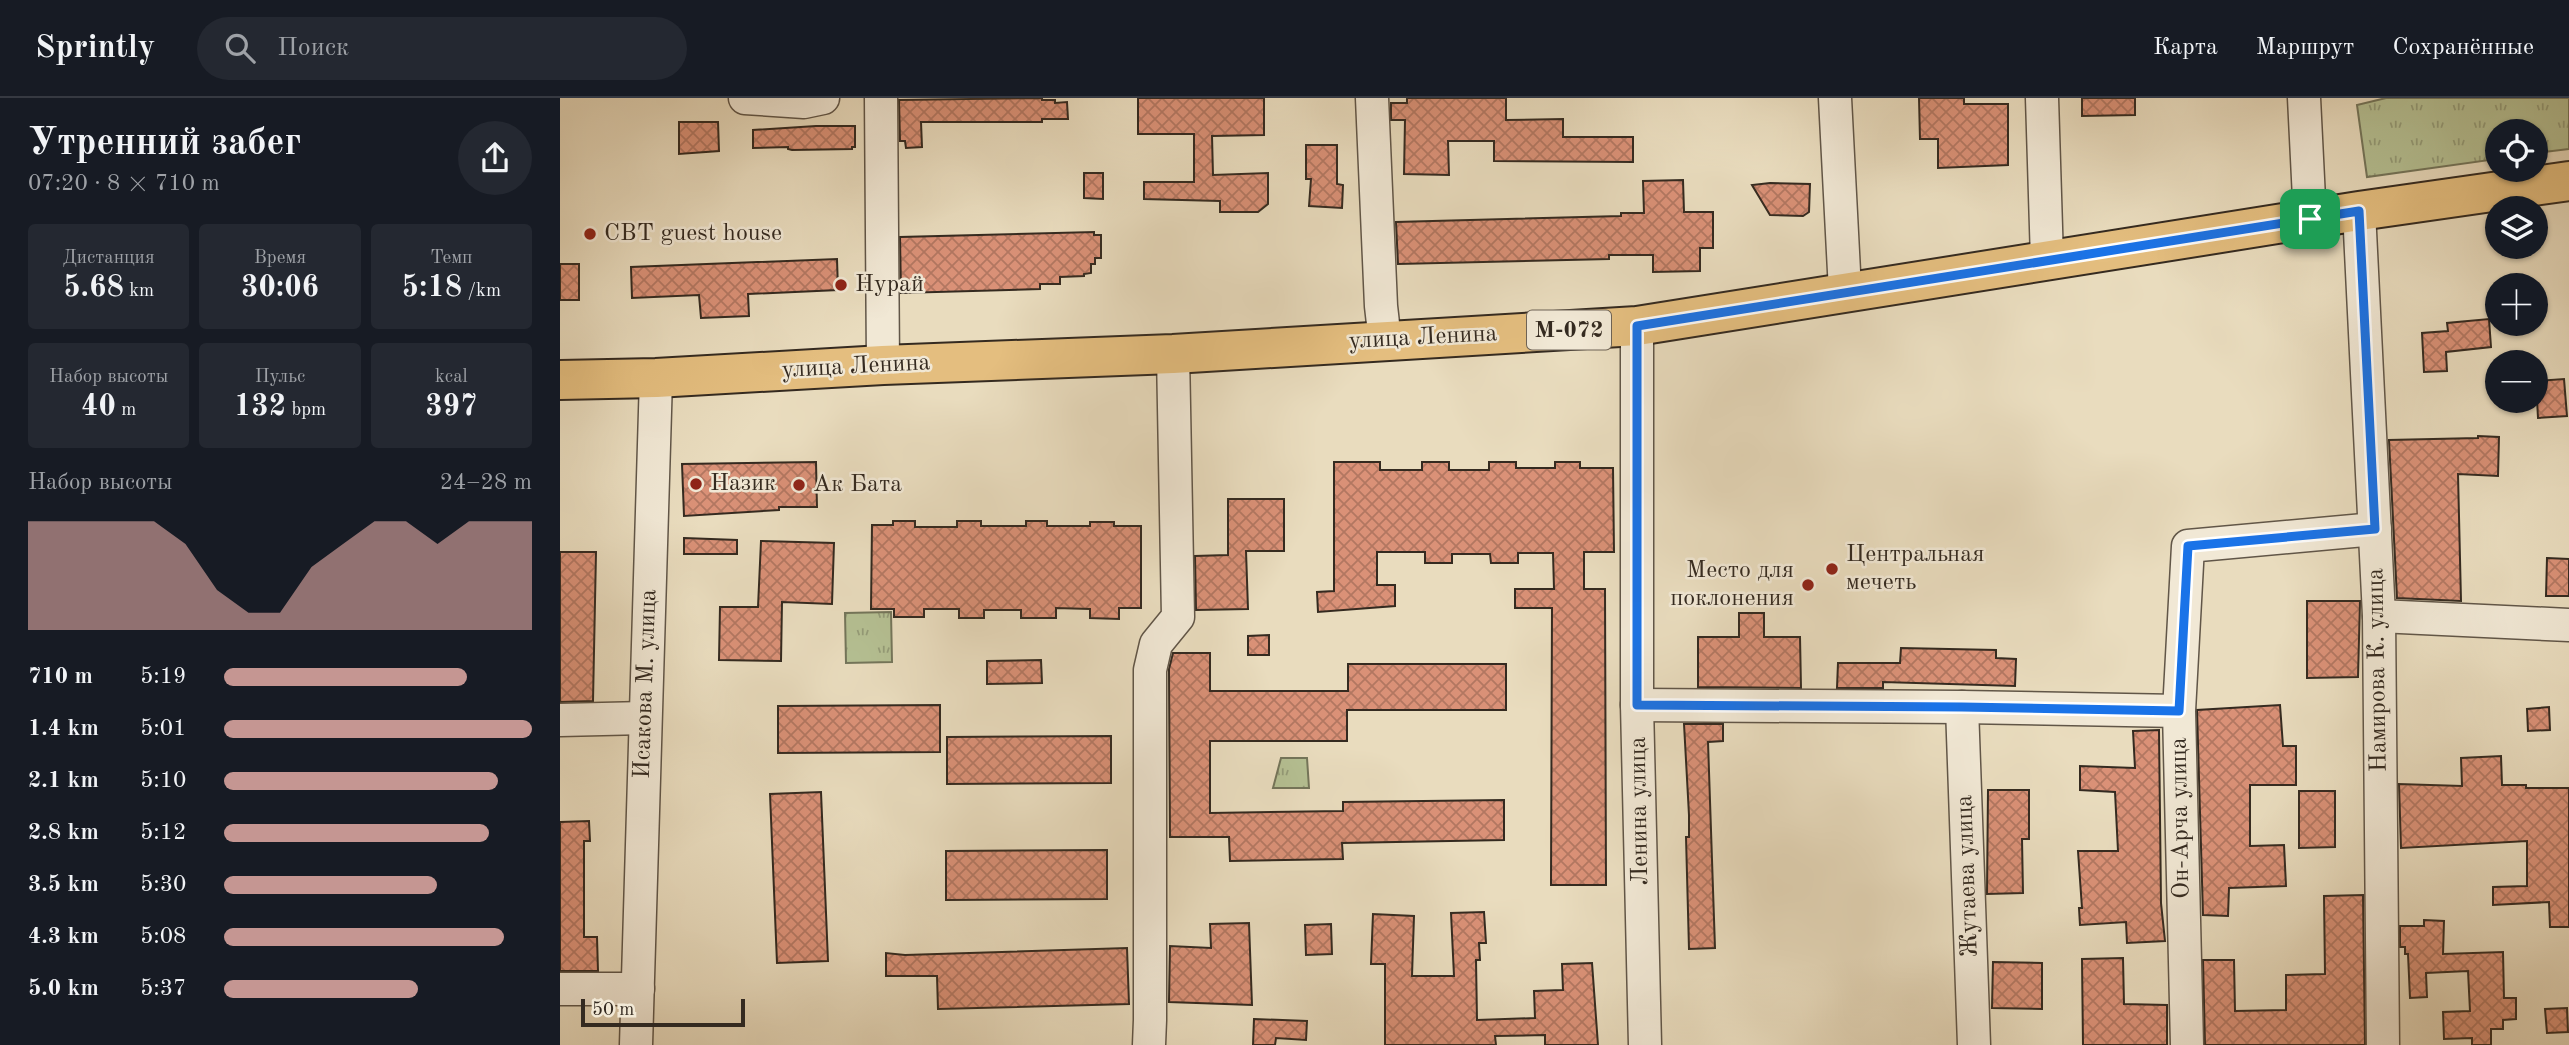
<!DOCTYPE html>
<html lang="ru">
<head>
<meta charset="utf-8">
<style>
  body { margin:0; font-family:"Old Standard TT",serif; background:#242831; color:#f1f3f6; height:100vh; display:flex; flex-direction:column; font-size:26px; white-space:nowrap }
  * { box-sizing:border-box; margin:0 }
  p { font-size:23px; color:#9ea1a6 }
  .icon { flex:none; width:38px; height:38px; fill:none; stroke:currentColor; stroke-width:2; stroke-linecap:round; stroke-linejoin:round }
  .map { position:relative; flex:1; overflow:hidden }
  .panel { display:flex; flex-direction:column; background:#171b24; width:560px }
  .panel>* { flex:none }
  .controls { position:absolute; left:1925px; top:21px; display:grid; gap:14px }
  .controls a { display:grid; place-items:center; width:63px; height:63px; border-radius:50%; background:#171b24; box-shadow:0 2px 5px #0004; font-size:35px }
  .scale { position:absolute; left:21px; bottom:18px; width:164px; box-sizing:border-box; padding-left:7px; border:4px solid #342a20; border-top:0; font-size:19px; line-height:24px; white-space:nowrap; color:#342a20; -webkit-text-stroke:5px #f1e8d5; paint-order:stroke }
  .pin { position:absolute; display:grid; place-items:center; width:60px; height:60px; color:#fff; margin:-30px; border-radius:14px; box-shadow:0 4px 10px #0006 }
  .round { display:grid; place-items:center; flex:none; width:74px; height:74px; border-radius:37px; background:#242831 }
  .head { display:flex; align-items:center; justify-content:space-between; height:119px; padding:0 28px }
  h1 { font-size:38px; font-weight:700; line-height:52px }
  .metrics { display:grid; grid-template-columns:repeat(3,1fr); gap:10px; height:119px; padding:7px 28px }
  .metrics div { display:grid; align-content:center; border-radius:7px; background:#242831; text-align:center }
  .metrics b { font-size:30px; font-weight:700 }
  .metrics small { font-size:19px; font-weight:400 }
  .metrics p { font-size:19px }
  .chart { height:196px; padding:14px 28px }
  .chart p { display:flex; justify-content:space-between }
  .chart svg { width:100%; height:126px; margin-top:7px; fill:#c59692; opacity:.7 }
  ul { padding:0 28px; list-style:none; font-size:23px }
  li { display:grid; grid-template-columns:112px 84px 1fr; align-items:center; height:52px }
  li i { height:18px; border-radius:9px; background:#c59692 }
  header { display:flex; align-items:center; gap:42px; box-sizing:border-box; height:98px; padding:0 35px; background:#171b24; border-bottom:2px solid #363941 }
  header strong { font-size:33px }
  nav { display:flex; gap:38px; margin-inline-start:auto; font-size:24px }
  .search { width:490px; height:63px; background:#242831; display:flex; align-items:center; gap:18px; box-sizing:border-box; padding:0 24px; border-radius:38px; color:#9ea1a6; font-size:26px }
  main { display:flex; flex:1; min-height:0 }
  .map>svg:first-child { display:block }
  .park { fill:url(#park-tufts); stroke:#74755a; stroke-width:2 }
  .building { fill:url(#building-cross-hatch); stroke:#342a20; stroke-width:2 }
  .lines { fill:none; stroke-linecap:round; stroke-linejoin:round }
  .minor-casing { stroke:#615648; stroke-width:35 }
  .major-casing { stroke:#342a20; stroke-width:42 }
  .minor { stroke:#f1e8d5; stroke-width:32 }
  .major { stroke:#e4be7f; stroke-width:38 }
  .route-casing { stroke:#fff; stroke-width:14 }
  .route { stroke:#1a73e8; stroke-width:9 }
  .poi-dot { fill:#8f2418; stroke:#f1e8d5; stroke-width:2.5 }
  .labels { text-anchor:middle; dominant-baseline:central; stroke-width:5; stroke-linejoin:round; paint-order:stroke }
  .shield { fill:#f1e8d5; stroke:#6d6356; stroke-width:2 }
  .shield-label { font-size:23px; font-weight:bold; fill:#342a20 }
  .poi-label { font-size:24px; fill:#342a20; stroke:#f1e8d5; text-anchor:start }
  .street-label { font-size:24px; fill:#342a20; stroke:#f1e8d5 }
</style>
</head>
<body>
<header>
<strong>Sprintly</strong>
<div class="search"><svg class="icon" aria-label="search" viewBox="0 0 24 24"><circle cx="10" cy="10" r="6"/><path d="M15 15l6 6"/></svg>Поиск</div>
<nav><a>Карта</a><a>Маршрут</a><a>Сохранённые</a></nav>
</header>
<main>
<section class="panel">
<div class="head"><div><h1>Утренний забег</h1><p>07:20 · 8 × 710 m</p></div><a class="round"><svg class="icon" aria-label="share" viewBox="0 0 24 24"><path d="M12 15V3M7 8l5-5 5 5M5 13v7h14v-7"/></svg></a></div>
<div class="metrics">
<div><p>Дистанция</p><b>5.68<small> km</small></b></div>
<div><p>Время</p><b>30:06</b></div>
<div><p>Темп</p><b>5:18<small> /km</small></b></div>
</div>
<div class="metrics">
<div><p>Набор высоты</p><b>40<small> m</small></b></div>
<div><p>Пульс</p><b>132<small> bpm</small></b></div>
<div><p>kcal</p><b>397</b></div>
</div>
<div class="chart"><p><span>Набор высоты</span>24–28 m</p>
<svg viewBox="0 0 160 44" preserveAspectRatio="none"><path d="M0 44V6L10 6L20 6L30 6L40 6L50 14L60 30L70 38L80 38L90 22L100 14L110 6L120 6L130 14L140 6L150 6L160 6V44z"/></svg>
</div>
<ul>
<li><b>710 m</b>5:19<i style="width:79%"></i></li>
<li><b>1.4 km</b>5:01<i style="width:100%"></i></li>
<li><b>2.1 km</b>5:10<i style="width:89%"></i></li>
<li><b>2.8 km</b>5:12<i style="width:86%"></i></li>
<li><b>3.5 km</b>5:30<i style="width:69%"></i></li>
<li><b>4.3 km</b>5:08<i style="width:91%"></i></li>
<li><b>5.0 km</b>5:37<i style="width:63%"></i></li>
</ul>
</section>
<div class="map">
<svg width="2009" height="947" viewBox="0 0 2009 947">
  <defs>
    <pattern id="park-tufts" width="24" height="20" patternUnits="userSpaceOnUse" patternTransform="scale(1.75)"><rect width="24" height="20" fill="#b5c093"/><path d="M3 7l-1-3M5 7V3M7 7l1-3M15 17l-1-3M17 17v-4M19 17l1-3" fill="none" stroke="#949c78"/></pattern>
    <pattern id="building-cross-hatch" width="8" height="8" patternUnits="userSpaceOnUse" patternTransform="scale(1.75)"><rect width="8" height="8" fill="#da9177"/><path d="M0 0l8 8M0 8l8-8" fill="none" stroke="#b27761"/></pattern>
  </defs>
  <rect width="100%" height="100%" fill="#e9dcbe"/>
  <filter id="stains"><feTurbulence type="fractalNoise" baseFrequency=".00286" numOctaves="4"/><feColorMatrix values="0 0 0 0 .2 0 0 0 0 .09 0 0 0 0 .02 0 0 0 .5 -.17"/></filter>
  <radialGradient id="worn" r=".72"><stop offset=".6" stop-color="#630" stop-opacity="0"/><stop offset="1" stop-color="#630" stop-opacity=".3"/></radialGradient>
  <g class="park">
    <path d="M1826,0H2009V51L1976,55V33H1937V61L1807,79L1797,7Z"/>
    <path d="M331,514L332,564L286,565L285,515Z"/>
    <path d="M721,660H747L749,690H713Z"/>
  </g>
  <g class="building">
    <path d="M482,0V2H495V5L507,4L508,21H482V24H361L362,49L346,50L345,43H340L339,2Z"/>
    <path d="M578,0H704V37L652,38L653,77L708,75V106L698,114H660V103L584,101V84H634V36H578Z"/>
    <path d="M847,0H946V22L1003,21V39H1073V64L934,63V43H888L889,77L844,76L845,22H831V5H847Z"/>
    <path d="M1359,0H1404V6H1448V67L1378,70V41H1360Z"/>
    <path d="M1522,0H1575V17L1522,18Z"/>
    <path d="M119,24H158L159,53L119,56Z"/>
    <path d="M256,28H295V49H292V51L232,52L228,51V49L193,50V32Z"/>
    <path d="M746,47H777V86L783,87L782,110L749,108L751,81H746Z"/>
    <path d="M524,75H543V101L524,100Z"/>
    <path d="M1123,82L1124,114H1153V150H1140V173L1093,174V157H1049V161L838,166L836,124L1061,118V115H1084L1083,83Z"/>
    <path d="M1210,85L1250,86L1249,114L1243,118L1210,117L1192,87Z"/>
    <path d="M534,134V137H541V160H535V166H531V175L524,176V178L500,179V186H480V191L341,195L340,139Z"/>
    <path d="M277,161L278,192L188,196L189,218L141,220L139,197L72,200L71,169Z"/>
    <rect x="0" y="166" width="19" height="36"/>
    <path d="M1929,221L1931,249L1886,254L1887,273L1864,274L1862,235L1888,233L1887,225Z"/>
    <path d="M2004,281L2007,318L1978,320L1976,283Z"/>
    <path d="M1918,338L1939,339L1938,378L1898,376L1901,503L1837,500L1829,342L1918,340Z"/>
    <path d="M256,364L257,409H219V412L124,418L122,366Z"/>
    <path d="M774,364H820V372H862V364H889V372H929V364H956V370H995V364H1020V370H1053L1054,454H1024V491H1045L1046,787H991L992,510H955V491H994L993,455H958V465H931L930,456H892V465H865V454H817V487H835V508L758,514L757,494L774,493Z"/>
    <path d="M668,401H724V453H686L688,511L636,512L635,458L668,457Z"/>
    <path d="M333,423H355V429H397V423H421V428H466V423H487V428H530V424H554V428H581V510H559V521L530,520V511L496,510V520H461V512H424V520H399V511H364V519H334V511H311L312,427H333Z"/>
    <path d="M124,440L177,442V456H124Z"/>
    <path d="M201,443L274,445L272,506L222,504L221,563L159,562L160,509H198Z"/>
    <path d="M0,454H36L33,603L0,604Z"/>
    <path d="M1987,460L2009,461V498H1986Z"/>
    <path d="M1747,503H1800L1798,579L1747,580Z"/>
    <path d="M1179,515H1204V539H1240L1241,590L1138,589V539H1179Z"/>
    <path d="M709,537V557H688V538Z"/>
    <path d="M1341,550L1436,552V560L1456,561L1455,588L1323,584V590H1277L1278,565H1340Z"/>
    <path d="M613,555H650V593H788V566H946V612H787V643H650V715L783,713V704L944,702V742L782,745L783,761L670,763L669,739H610L609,571Z"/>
    <path d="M481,562L482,585L427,586V563Z"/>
    <path d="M380,607V654L218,655V608Z"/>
    <path d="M1720,607L1723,648H1736V687H1690V748L1724,747L1726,788L1669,790L1668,818L1643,817L1637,612Z"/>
    <path d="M1989,609L1990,632L1968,633L1967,611Z"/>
    <path d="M1124,626H1163V643L1148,644L1155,850L1129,851L1126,739H1129V717Z"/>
    <path d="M1599,632L1601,805L1605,843L1567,845L1566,824L1520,827L1519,810H1522L1518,753H1558L1555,694L1520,692V668L1575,670L1573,633Z"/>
    <path d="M551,638V685L387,686V639Z"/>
    <path d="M1941,658L1942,687H1966V690H2009V829H1990L1989,804L1933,807V789L1967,788V743L1841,750L1839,686L1902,688L1901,660Z"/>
    <path d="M1428,692H1469V741H1462L1463,795L1427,796Z"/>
    <path d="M1739,693H1775V749L1739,750Z"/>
    <path d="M261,694L268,863L217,865L210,696Z"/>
    <path d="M29,723L30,743H24V839H37L38,873H0V724Z"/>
    <path d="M547,752V801L386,802V753Z"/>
    <path d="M1803,797L1805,947H1645L1643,862H1674L1675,913L1726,912V877L1765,876L1764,798Z"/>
    <path d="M924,814L926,845H919L920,862H916L917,922L975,920L974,893L1003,892L1002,866L1032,865L1038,947H985V937L935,938L936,947H825V866H811L813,816L854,818L852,878H894L891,815Z"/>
    <path d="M1864,822L1884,823L1883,856L1943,854L1944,900H1956V921L1943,922V931H1931V947H1912V940L1884,941L1883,914L1910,913L1908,873L1866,875L1867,899L1850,900L1848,856H1845V849H1840V828H1864Z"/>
    <path d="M689,825L692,907L609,904L610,848L651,850L650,826Z"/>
    <path d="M771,826L772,856L746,857L745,827Z"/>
    <path d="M567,850L569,906L378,911L377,878H326V855L345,857Z"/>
    <path d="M1563,860L1564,906L1607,907V947H1523L1522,861Z"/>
    <path d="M1433,864L1482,865V911L1432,910Z"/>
    <path d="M2007,910L2008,934L1987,935L1985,911Z"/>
    <path d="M694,921L747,923L746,942L716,940L715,947H693Z"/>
  </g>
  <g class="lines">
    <defs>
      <g id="minor">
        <path d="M185,0L244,4L263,0"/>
        <path d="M321,0L323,267"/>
        <path d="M812,0L821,208L825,243"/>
        <path d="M1275,0L1285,193"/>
        <path d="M1482,0L1487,162"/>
        <path d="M1744,0L1750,121"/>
        <path d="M1799,113L1819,518L1823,947"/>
        <path d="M1077,228V607L1085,947"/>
        <path d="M1819,518L2009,527"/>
        <path d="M1077,607L1402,609L1619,613L1627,947"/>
        <path d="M1402,609L1414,947"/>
        <path d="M1619,613L1628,448L1815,431"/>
        <path d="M0,622L85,620"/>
        <path d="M0,891H78"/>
        <path d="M76,947L96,280"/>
        <path d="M589,947L590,922V572L596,546L618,519L613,256"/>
      </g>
      <path id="major" d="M0,282L96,280L323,267L613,256L1077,228L1799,113L2009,83"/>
    </defs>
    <use href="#minor" class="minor-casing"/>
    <use href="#major" class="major-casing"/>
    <use href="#minor" class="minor"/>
    <use href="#major" class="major"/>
  </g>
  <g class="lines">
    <defs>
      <path id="route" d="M1799,113L1815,431L1628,448L1619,613L1402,609L1077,607V228Z"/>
    </defs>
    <use href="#route" class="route-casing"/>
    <use href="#route" class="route"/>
  </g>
  <g class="poi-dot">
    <circle cx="30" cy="136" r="7"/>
    <circle cx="281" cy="187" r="7"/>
    <circle cx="136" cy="386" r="7"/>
    <circle cx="239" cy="387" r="7"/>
    <circle cx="1272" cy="471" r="7"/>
    <circle cx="1248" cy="487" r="7"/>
  </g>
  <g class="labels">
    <rect class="shield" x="967" y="212.5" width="84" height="39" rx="5"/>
    <g class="shield-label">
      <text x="1009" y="232">М-072</text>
    </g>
    <g class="poi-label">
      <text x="44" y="136">CBT guest house</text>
      <text x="295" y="187">Нурай</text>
      <text x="150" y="386">Назик</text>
      <text x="253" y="387">Ак Бата</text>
      <text x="1286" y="457">Центральная<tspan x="1286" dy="28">мечеть</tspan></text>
      <text x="1234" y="473" text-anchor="end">Место для<tspan x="1234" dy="28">поклонения</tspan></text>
    </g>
    <g class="street-label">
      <text transform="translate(863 240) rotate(-3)">улица Ленина</text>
      <text transform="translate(296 269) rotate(-3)">улица Ленина</text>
      <text transform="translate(1818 572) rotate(-91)">Намирова К. улица</text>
      <text transform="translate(86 586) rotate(-88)">Исакова М. улица</text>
      <text transform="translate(1080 713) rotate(-91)">Ленина улица</text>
      <text transform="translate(1621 720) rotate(-91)">Он-Арча улица</text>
      <text transform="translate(1408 778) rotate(-92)">Жутаева улица</text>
    </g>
  </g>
  <rect width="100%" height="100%" filter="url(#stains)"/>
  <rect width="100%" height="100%" fill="url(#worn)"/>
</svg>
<div class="controls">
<a><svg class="icon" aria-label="locate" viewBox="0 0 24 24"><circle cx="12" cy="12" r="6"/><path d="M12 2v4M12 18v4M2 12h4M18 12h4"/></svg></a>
<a><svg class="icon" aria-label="layers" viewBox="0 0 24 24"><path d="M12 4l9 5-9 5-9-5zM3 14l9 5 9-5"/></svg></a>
<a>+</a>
<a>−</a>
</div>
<div class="scale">50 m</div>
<div class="pin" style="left:1750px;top:121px;background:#1e9e55"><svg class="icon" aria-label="arrive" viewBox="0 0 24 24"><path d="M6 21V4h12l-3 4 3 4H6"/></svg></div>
</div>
</main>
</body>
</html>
